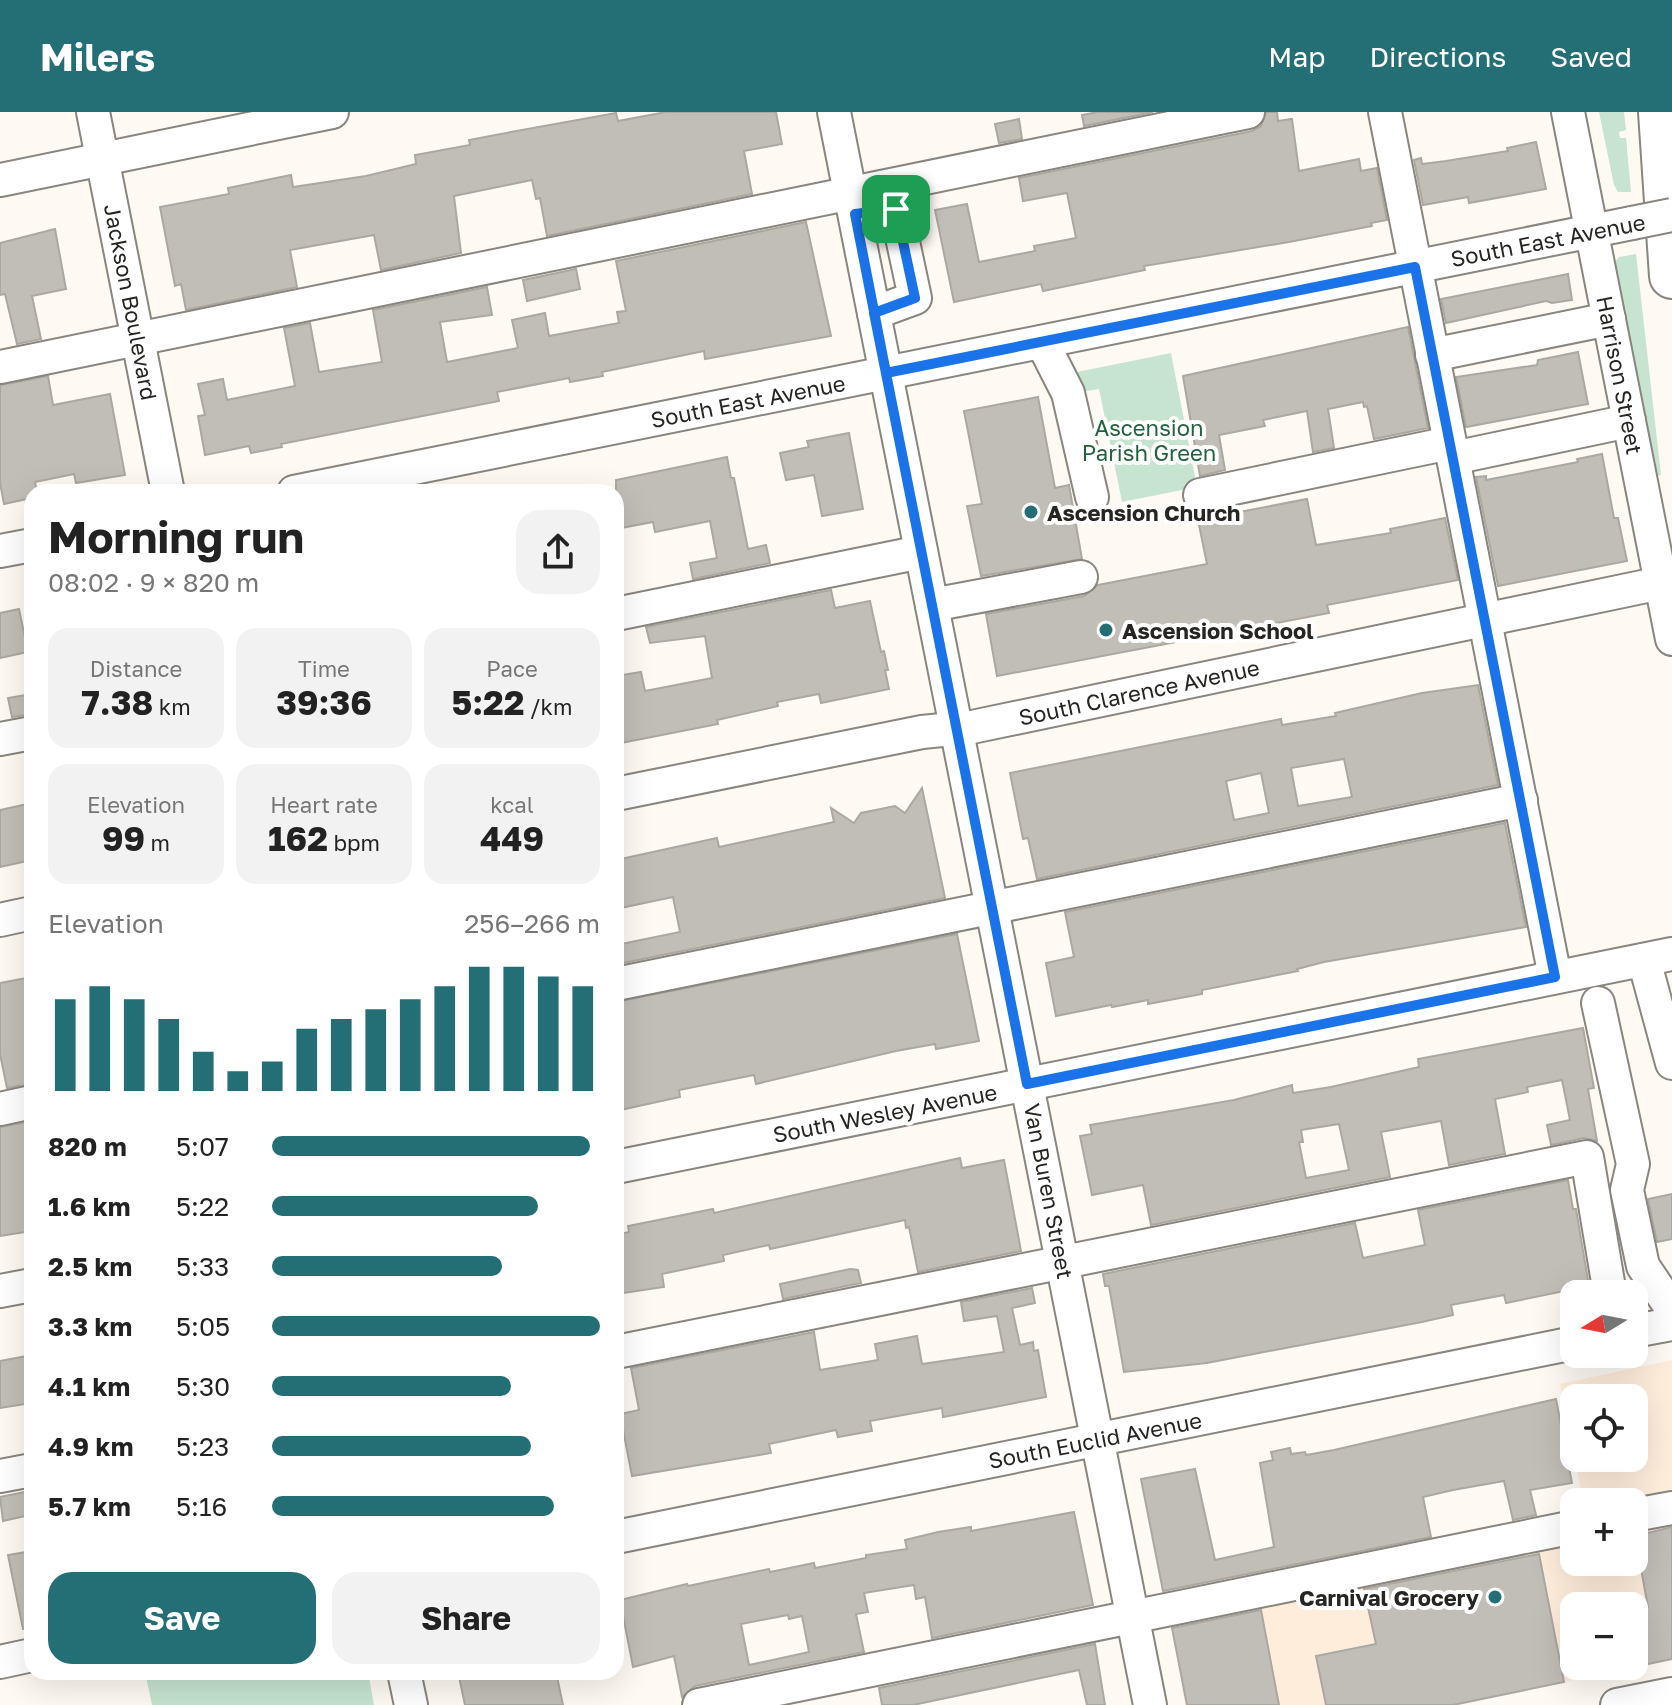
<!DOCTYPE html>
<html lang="en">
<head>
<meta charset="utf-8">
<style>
  body { margin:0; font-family:"Golos Text",sans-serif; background:#f2f2f2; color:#222; height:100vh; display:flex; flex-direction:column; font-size:30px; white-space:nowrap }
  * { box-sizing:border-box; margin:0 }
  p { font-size:26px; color:#767676 }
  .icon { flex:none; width:44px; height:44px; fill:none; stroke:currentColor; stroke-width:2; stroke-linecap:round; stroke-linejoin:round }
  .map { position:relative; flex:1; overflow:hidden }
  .sheet { position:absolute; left:24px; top:372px; width:600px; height:1196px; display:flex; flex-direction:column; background:#fff; border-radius:24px; box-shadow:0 8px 32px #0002 }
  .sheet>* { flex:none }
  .needle { width:52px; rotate:260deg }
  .buttons { position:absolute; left:1560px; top:1168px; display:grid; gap:16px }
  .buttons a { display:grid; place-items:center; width:88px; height:88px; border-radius:16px; background:#fff; box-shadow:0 8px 32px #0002; font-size:40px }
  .pin { position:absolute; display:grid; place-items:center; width:68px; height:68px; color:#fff; margin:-34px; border-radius:16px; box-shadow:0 4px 12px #0006 }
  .round { display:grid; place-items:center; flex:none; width:84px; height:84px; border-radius:24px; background:#f2f2f2 }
  .overview { display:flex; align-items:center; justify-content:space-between; height:136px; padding:0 24px }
  h1 { font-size:44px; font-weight:700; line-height:60px }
  .stats { display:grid; grid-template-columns:repeat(3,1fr); gap:12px; height:136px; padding:8px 24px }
  .stats div { display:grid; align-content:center; border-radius:20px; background:#f2f2f2; text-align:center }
  .stats b { font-size:34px; font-weight:700 }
  .stats small { font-size:22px; font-weight:400 }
  .stats p { font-size:22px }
  .chart { height:224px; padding:16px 24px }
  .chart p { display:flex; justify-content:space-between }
  .chart svg { width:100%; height:144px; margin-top:8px; stroke:#246e76; stroke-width:6 }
  .cta { display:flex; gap:16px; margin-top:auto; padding:16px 24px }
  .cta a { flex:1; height:92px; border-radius:24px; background:#246e76; color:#fff; font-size:32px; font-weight:700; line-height:92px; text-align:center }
  .cta a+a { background:#f2f2f2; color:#222 }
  ul { padding:0 24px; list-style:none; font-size:26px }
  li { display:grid; grid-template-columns:128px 96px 1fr; align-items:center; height:60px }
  li i { height:20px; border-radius:10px; background:#246e76 }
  header { display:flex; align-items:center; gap:48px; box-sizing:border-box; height:112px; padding:0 40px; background:#246e76; color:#fff }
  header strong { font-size:38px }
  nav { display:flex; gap:44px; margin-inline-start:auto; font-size:28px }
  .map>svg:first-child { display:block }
  .commercial { fill:#ffeddc; fill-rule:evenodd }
  .green { fill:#c6e4cf }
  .building { fill:#c1beb7; stroke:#aba8a1; stroke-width:2; fill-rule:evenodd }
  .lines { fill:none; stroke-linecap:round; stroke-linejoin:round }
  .minor-casing { stroke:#89857f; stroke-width:36 }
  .highway-casing { stroke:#89857f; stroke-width:48 }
  .minor { stroke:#fff; stroke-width:32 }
  .highway { stroke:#fff; stroke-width:44 }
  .minor-bridge-casing { stroke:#89857f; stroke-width:36; stroke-linecap:butt }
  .minor-bridge { stroke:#fff; stroke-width:32 }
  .route-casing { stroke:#fff; stroke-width:16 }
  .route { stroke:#1a73e8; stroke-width:10 }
  .poi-dot { fill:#246e76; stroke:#fff; stroke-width:3 }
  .labels { text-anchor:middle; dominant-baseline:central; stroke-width:8; stroke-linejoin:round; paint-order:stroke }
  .street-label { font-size:22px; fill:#262522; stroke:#fff }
  .park-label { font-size:22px; fill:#21623d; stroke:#fff }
  .poi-label { font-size:22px; font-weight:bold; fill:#262522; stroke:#fff; text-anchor:start }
</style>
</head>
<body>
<header>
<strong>Milers</strong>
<nav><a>Map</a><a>Directions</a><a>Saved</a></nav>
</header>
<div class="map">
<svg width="1672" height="1593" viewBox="0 0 1672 1593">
  <rect width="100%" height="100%" fill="#fefaf3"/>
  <path class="commercial" d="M1672,1248V1548L1452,1593H1185L1181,1572L1237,1561L1225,1497L1574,1427V1450H1634V1390H1583L1575,1346H1634V1286H1574V1342L1560,1272ZM1574,1494H1634V1554H1574Z"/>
  <g class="green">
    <path d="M1599,0H1624L1626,18L1619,20L1620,26H1626L1631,80H1618L1614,73Z"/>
    <path d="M1636,142L1661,363L1655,364L1612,153L1619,145Z"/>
    <path d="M1171,241L1197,375L1122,390L1099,277L1075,281L1072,261Z"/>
    <path d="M145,1560H368L374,1593H152Z"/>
  </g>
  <g class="building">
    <path d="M666,0H776L782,32L744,39L752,82L547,124L540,86L536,87L532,68L454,84L461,141L381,158L374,123L290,138L297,175L186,198L181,172L175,174L160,95L229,82L228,76L291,63L293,75L366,64L416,52L415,43L470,33L469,28L511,20L616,1L618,9Z"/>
    <path d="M1098,0H1153L1084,14L1082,3Z"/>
    <path d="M1266,0H1277L1278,9L1292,7L1299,59L1359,47L1361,59L1377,56L1387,108L1371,111L1372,114L1289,130L1144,154L1145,158L1067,174L1043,179L1041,172L954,190L935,98L967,92L979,150L1035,139L1034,134L1076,126L1067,81L1023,89L1019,66L1252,19L1261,14Z"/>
    <path d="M1019,7L1022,27L999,31L995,12Z"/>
    <path d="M1536,30L1546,77L1469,91L1468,85L1423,93L1414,48L1421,46L1422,52L1446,49L1508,39L1507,36Z"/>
    <path d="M806,110L831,224L705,247L704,239L602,260L603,264L570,270L569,266L497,280L499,289L281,332L282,335L251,341L249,334L205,343L198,304L205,303L198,272L223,267L227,288L295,274L284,216L310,211L319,260L382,250L373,198L487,175L492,203L440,210L447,250L518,236L512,208L545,201L549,224L619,211L617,200L626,199L616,149Z"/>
    <path d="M55,117L66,177L32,184L41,227L17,232L5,182L0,183V131Z"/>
    <path d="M576,157L580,177L527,189L523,168Z"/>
    <path d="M1568,162L1572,188L1552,191L1546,189L1446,211L1441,187Z"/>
    <path d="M1408,215L1428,316L1374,327L1367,294L1364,295L1363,290L1328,297L1334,336L1313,340L1307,299L1263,308L1265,314L1219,323L1225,358L1200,364L1183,264Z"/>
    <path d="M1578,240L1588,292L1466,315L1456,265L1537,253L1538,248Z"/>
    <path d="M48,264L53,293L110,282L125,363L76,371L74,362L35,370L37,380H32V386L4,392L0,371V273Z"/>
    <path d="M1038,285L1055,376L1069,373L1082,447L981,464L967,394L982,392L964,299Z"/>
    <path d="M849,321L863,397L822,404L814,363L786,368L780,341L809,335L807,329Z"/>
    <path d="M1602,342L1614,406H1618L1627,449L1498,474L1476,365L1486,364V368L1578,350L1577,347Z"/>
    <path d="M727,345L731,366H734L748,437L766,433L770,451L693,467L690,451L717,446L710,409L655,420L653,410L616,417V368Z"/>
    <path d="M1307,387L1316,433L1391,421L1390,417L1445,406L1458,468L1327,493L1329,501L997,564L986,502L1084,484L1098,473L1207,452L1198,408Z"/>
    <path d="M831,478L835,496L870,489L881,540L884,539L888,558H885L889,577L821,591L819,582L777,590L778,594L717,608L718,612L616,632V564L641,560L645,579L712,566L705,524L650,531L646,515Z"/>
    <path d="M19,497L28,540L0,546V501Z"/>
    <path d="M1478,573L1498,673L1037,767L1028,726L1023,727L1010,661L1281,607L1282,613L1336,604L1335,601L1422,581ZM1344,647L1352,685L1298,694L1291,656ZM1261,661L1269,701L1234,708L1226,669Z"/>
    <path d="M32,582V602L12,605L8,586Z"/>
    <path d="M922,676L945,786L618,852L616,833L680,820L673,785L616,797V748L717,726L719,735L834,710L831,696L854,711L861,701L895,694L905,701Z"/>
    <path d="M32,691V748L0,755V698Z"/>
    <path d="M1505,711L1526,815L1324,850L1297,857L1298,859L1202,878V882L1148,892V888L1112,895L1111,893L1056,904L1046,851L1074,845L1065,800Z"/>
    <path d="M957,822L979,929L936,937L935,932L896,939L756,972L754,963L679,978L680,985L616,999V890Z"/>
    <path d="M32,865V938H29L32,972L7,976L0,942V871Z"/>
    <path d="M1583,916L1594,976L1588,977L1597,1029L1584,1026L1551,1033L1547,1013L1570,1008L1562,968L1527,975L1528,980L1495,987L1505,1042L1449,1053L1441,1009L1381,1020L1390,1065L1151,1113L1143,1073L1092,1083L1080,1024L1092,1022L1090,1013L1234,988L1292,973L1293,981L1331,975L1419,955L1418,947ZM1339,1012L1349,1058L1306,1066L1299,1030H1303L1301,1018Z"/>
    <path d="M32,1009V1119L0,1124V1015Z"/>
    <path d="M960,1046L962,1056L1004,1048L1021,1139L918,1160L909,1115L906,1116L905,1108L770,1137L769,1133L723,1143L724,1149L662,1162L664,1175L616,1182V1123L629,1120L628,1114L713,1097L714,1101Z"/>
    <path d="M1568,1068L1573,1097H1576L1589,1174L1506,1191L1504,1183L1451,1193L1453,1203L1422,1210L1207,1251L1124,1260L1109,1174H1105L1103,1162L1355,1111L1363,1146L1425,1133L1418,1098Z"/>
    <path d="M1672,1082V1127L1657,1130L1648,1087Z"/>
    <path d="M850,1157L858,1158L861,1171L783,1187L780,1172Z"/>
    <path d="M1032,1176L1035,1191L1012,1196L1020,1233L1033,1230L1034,1239L1038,1238L1046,1285L943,1305L942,1296L870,1309L872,1319L838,1325L836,1318L769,1332L771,1341L632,1364L620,1302L639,1298L631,1256L814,1220L820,1258L878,1248L875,1232L917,1224L922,1252L1004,1240L997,1204L964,1209L961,1190Z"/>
    <path d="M32,1243V1291L0,1296V1249Z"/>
    <path d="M1556,1287L1572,1371L1530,1378L1536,1403L1513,1408L1504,1369L1453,1378L1423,1385L1431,1425L1163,1479L1141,1367L1195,1357L1215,1448L1274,1435L1260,1351L1273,1348L1271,1340L1290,1336L1291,1342L1305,1340L1306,1343L1334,1338Z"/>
    <path d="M25,1380L30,1403L3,1409L0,1385Z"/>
    <path d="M1074,1400L1093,1493L932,1526L925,1485L916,1487L914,1473L864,1481L868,1500L856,1502L864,1540L695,1574L682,1585L674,1544L633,1555L620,1488L687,1472L688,1474L769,1457L770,1460L814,1451L815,1456L866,1446V1443L907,1437L905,1428L938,1420L971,1415V1419ZM788,1503L789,1507L802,1504L809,1540L749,1553L741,1512Z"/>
    <path d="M1672,1415V1547L1634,1555V1497L1648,1495L1635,1424Z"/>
    <path d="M32,1439V1516L23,1517L8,1443Z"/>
    <path d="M1539,1442L1564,1570L1453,1593H1326L1316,1544L1376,1532L1364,1477Z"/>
    <path d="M1261,1498L1279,1593H1187L1172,1516Z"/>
    <path d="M1095,1532L1105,1593H1087L1079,1558L913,1593H882L879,1576Z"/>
    <path d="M458,1560H556L563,1593H465Z"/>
  </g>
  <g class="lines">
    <defs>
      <g id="minor">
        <path d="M93,0L168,380"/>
        <path d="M834,0L1150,1593"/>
        <path d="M1385,0L1555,865"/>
        <path d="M1568,0L1672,527"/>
        <path d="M0,68L332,0"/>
        <path d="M855,102L896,97L915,186L874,201"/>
        <path d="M1042,230L1068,281L1092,385"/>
        <path d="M1432,243L1609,207"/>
        <path d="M0,255L1248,0"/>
        <path d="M1453,346L1629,309"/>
        <path d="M294,380L1632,111"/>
        <path d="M1200,383L1450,331"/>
        <path d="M0,439L32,433"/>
        <path d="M932,493L1081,465"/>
        <path d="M616,502L921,440"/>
        <path d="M0,627L32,621"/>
        <path d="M616,682L922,620L972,615L1661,471"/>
        <path d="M0,808L32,801"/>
        <path d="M1644,848L1672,951"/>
        <path d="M616,872L1521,688"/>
        <path d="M1598,891L1633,1052L1627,1078L1643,1154L1672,1197"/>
        <path d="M0,997L32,990"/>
        <path d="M616,1055L1672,842"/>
        <path d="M0,1179L32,1173"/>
        <path d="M1634,1219L1672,1212"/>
        <path d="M616,1240L1587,1045L1610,1182"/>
        <path d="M0,1364L32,1358"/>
        <path d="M1634,1403L1672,1396"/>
        <path d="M616,1425L1574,1231"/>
        <path d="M0,1550L32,1543"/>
        <path d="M404,1560L411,1593"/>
        <path d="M699,1593L1574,1415"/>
        <path d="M1617,1593L1672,1582"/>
      </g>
      <path id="highway" d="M1661,0L1672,164"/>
    </defs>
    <use href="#minor" class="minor-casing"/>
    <use href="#highway" class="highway-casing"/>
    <use href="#minor" class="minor"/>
    <use href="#highway" class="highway"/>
    <defs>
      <path id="minor-bridge" d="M1632,111L1672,103"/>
    </defs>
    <use href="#minor-bridge" class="minor-bridge-casing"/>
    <use href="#minor-bridge" class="minor-bridge"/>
  </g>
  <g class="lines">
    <defs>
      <path id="route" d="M896,97L915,186L874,201L1027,972L1555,865L1415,155L886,261L855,102L896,97"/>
    </defs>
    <use href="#route" class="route-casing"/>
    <use href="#route" class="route"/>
  </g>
  <g class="poi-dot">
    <circle cx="1031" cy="400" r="8"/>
    <circle cx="1106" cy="518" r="8"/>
    <circle cx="1495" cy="1485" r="8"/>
  </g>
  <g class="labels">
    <g class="street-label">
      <text transform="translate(1548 128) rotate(-11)">South East Avenue</text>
      <text transform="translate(131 190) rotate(79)">Jackson Boulevard</text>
      <text transform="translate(1620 263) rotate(79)">Harrison Street</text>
      <text transform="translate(748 289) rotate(-11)">South East Avenue</text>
      <text transform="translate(1139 580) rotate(-12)">South Clarence Avenue</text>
      <text transform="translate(885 1001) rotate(-11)">South Wesley Avenue</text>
      <text transform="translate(1049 1079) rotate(79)">Van Buren Street</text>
      <text transform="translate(1095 1328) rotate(-11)">South Euclid Avenue</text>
    </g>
    <g class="park-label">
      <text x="1149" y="315">Ascension<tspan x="1149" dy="25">Parish Green</tspan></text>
    </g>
    <g class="poi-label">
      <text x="1047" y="400">Ascension Church</text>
      <text x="1122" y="518">Ascension School</text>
      <text x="1479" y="1485" text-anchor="end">Carnival Grocery</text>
    </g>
  </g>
</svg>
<div class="buttons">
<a><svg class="needle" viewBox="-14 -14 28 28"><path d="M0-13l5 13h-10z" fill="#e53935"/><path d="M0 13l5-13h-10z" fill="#767676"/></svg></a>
<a><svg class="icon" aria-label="locate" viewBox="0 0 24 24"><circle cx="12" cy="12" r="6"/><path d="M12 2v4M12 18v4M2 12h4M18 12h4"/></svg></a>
<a>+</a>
<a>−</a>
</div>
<div class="pin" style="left:896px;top:97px;background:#1e9e55"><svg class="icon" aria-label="arrive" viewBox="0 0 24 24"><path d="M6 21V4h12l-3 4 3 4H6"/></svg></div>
<section class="sheet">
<div class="overview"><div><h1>Morning run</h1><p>08:02 · 9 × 820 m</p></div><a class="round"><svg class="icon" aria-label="share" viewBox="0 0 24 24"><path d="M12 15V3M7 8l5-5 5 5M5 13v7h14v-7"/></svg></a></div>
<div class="stats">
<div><p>Distance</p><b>7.38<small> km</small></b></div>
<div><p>Time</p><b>39:36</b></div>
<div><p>Pace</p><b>5:22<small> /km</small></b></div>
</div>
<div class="stats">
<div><p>Elevation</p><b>99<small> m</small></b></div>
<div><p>Heart rate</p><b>162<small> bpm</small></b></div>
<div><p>kcal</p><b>449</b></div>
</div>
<div class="chart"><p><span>Elevation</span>256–266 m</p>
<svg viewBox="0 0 160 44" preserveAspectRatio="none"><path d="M5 44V16M15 44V12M25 44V16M35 44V22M45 44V32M55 44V38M65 44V35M75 44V25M85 44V22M95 44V19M105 44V16M115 44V12M125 44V6M135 44V6M145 44V9M155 44V12"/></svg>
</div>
<ul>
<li><b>820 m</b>5:07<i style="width:97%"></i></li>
<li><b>1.6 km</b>5:22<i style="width:81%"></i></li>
<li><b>2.5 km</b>5:33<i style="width:70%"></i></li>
<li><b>3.3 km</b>5:05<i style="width:100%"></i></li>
<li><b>4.1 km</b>5:30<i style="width:73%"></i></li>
<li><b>4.9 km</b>5:23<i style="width:79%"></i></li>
<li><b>5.7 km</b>5:16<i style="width:86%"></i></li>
</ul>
<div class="cta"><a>Save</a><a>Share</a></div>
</section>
</div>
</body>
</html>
